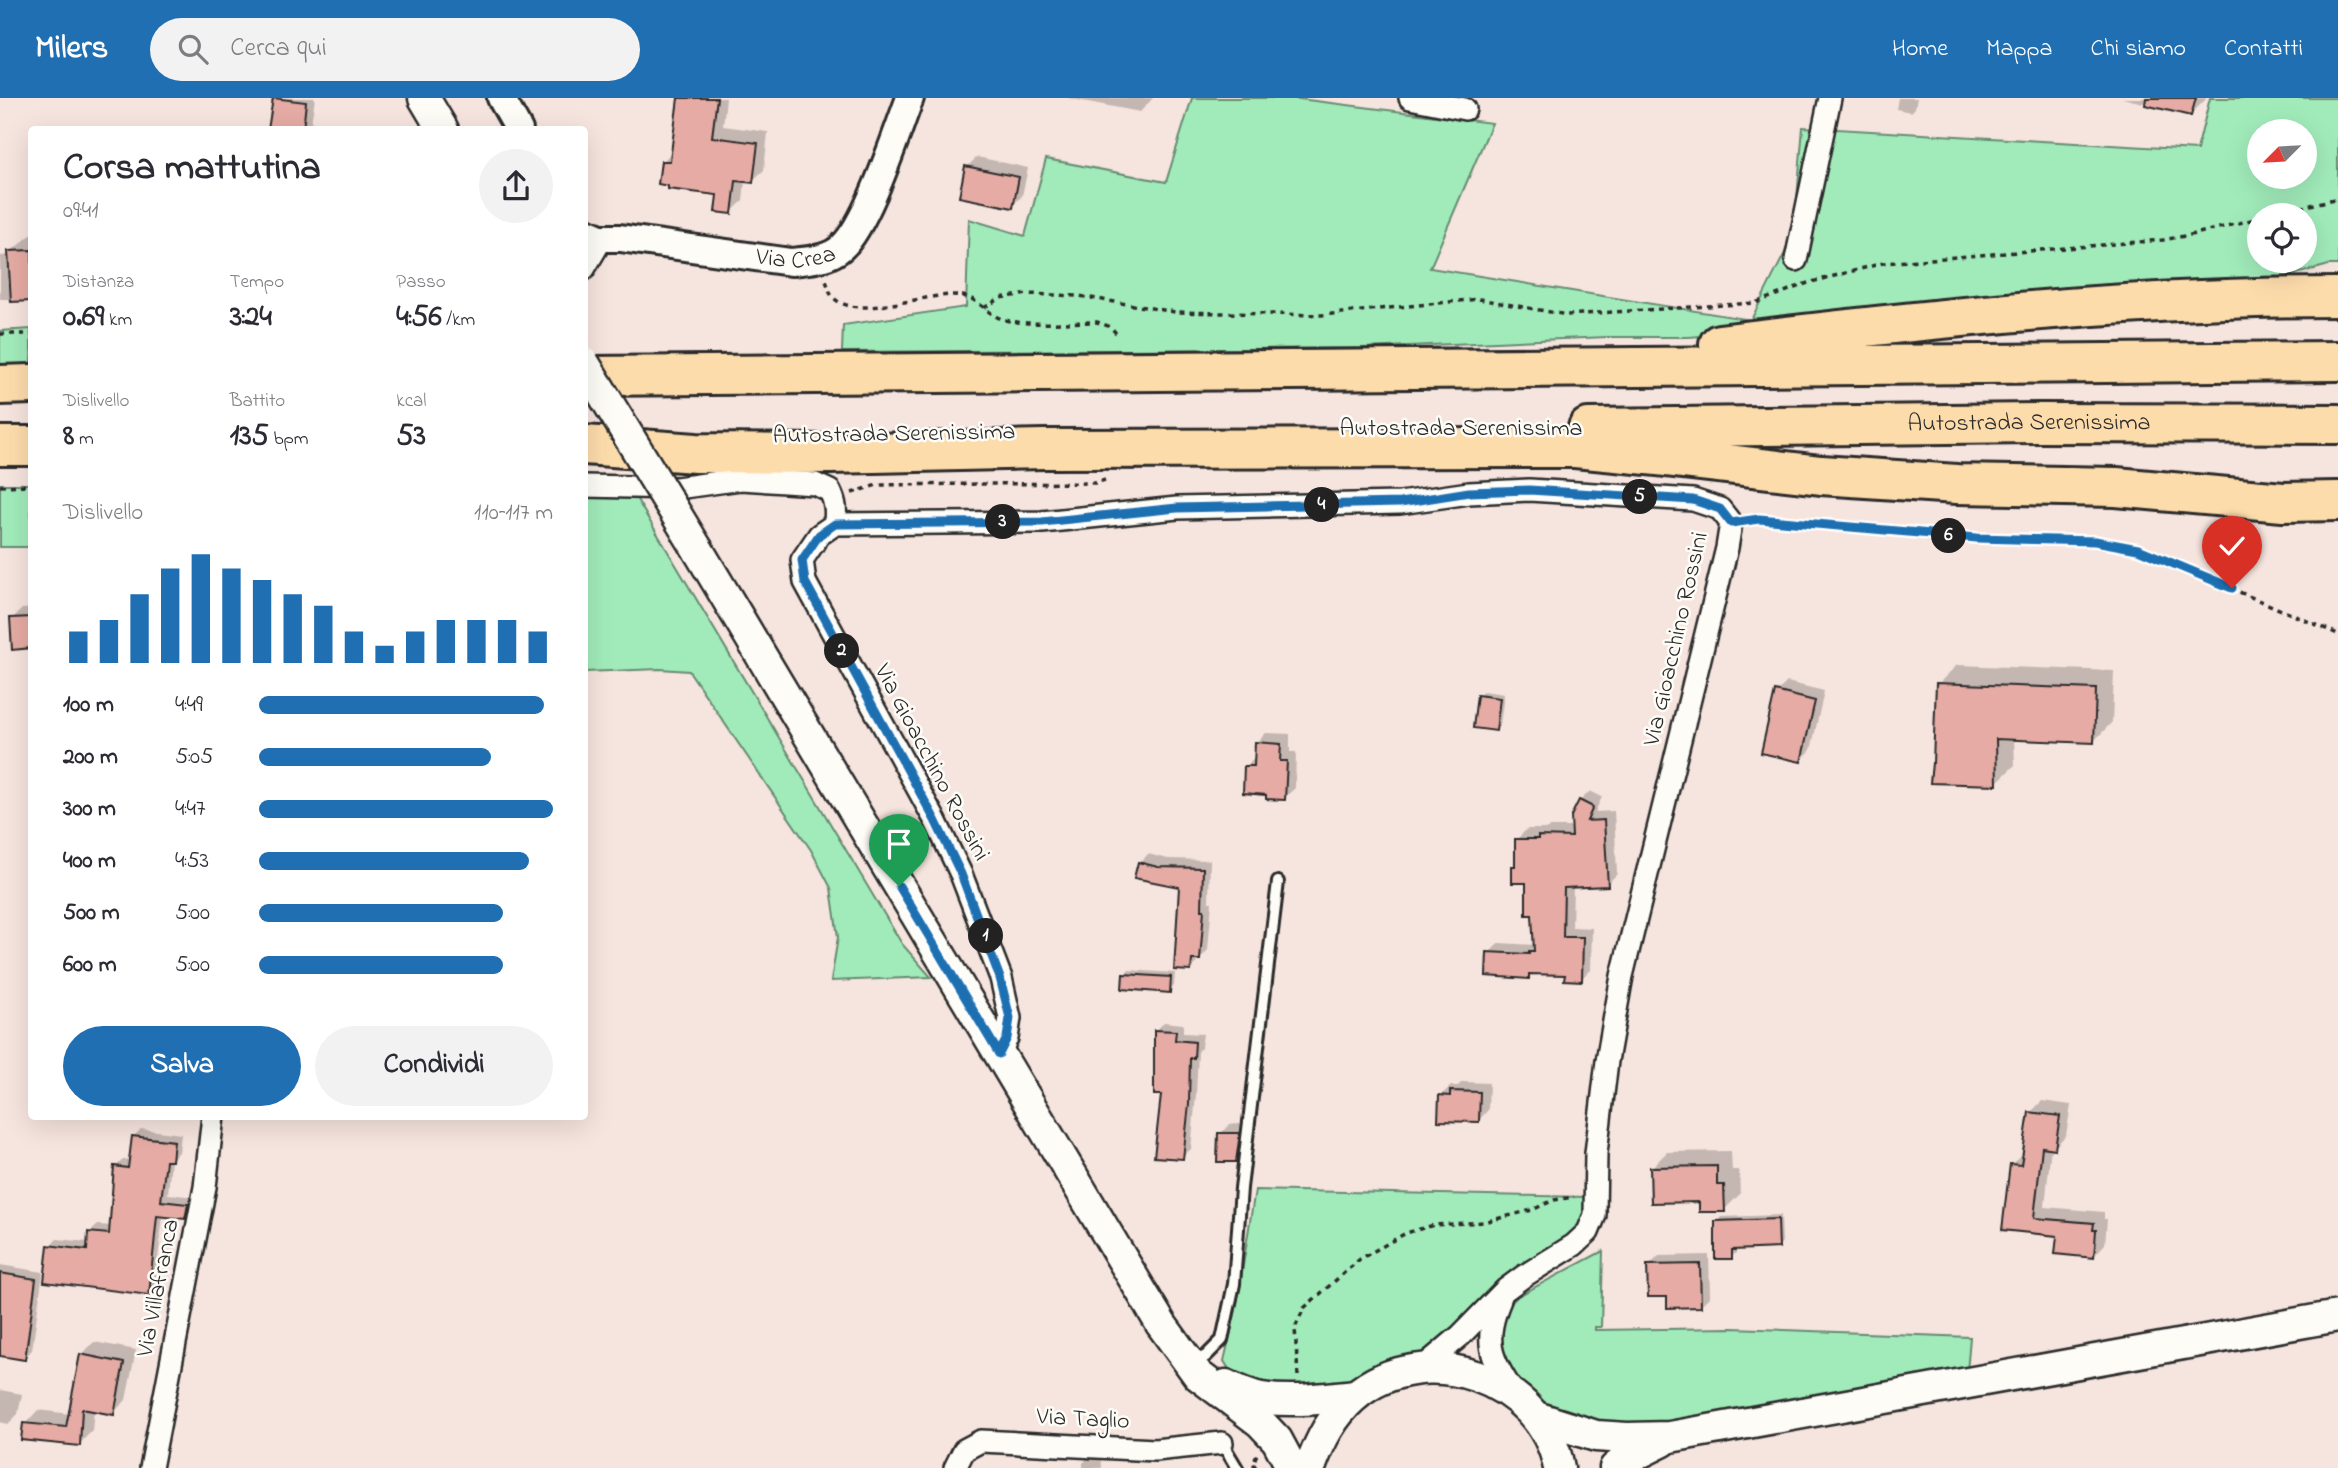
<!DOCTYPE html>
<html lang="it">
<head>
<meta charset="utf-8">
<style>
  body { margin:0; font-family:"Indie Flower",sans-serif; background:#f2f2f3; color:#2b2b33; height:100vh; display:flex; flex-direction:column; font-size:26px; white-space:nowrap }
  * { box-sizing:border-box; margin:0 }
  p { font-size:23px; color:#7c7c81 }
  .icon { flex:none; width:38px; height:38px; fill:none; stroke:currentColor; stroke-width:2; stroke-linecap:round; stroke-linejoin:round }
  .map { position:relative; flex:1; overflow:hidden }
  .side { position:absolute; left:28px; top:28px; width:560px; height:994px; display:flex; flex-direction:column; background:#fff; border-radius:7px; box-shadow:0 7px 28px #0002 }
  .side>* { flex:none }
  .needle { width:46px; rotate:246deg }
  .tools { position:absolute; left:2247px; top:21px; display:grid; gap:14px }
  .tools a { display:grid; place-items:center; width:70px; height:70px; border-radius:50%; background:#fff; box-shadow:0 7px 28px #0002; font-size:35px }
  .pin { position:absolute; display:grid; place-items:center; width:60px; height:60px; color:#fff; margin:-72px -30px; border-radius:50% 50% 50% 0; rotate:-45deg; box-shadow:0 0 7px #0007 }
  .pin .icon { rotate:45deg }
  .km { position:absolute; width:35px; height:35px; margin:-18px; border-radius:50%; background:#222; color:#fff; font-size:19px; line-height:35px; text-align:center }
  .round { display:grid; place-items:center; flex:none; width:74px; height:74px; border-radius:37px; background:#f2f2f3 }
  .head { display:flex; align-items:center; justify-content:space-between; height:119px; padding:0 35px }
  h1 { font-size:38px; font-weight:700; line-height:52px }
  .stats { display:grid; grid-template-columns:repeat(3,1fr); gap:10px; height:119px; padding:7px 35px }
  .stats div { display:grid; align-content:center }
  .stats b { font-size:30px; font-weight:700 }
  .stats small { font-size:19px; font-weight:400 }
  .stats p { font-size:19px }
  .chart { height:196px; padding:14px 35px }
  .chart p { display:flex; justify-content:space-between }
  .chart svg { width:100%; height:126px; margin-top:7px; stroke:#1f6fb2; stroke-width:6 }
  .cta { display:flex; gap:14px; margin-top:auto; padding:14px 35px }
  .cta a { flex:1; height:80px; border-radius:42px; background:#1f6fb2; color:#fff; font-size:28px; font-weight:700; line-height:80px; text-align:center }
  .cta a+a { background:#f2f2f3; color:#2b2b33 }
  ul { padding:0 35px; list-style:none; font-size:23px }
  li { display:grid; grid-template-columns:112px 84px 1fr; align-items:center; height:52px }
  li i { height:18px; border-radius:9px; background:#1f6fb2 }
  header { display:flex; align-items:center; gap:42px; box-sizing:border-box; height:98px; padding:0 35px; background:#1f6fb2; color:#fff }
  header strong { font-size:33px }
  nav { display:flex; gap:38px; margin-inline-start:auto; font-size:24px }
  .search { width:490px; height:63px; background:#f2f2f3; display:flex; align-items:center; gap:18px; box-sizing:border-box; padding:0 24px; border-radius:38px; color:#7c7c81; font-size:26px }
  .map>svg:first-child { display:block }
  .green { fill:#a1ebba; stroke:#668b72; stroke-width:2; fill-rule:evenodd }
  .shadow { fill:#0003 }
  .building { fill:#e5aba4; stroke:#2b2b2b; stroke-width:2 }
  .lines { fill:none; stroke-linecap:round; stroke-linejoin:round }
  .service-casing { stroke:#2b2b2b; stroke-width:16 }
  .minor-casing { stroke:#2b2b2b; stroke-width:26 }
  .tertiary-casing { stroke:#2b2b2b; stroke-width:32 }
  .secondary-casing { stroke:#2b2b2b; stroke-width:35 }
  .motorway-casing { stroke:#2b2b2b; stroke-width:44 }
  .path { stroke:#2b2b2b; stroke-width:3.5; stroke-dasharray:5 5; stroke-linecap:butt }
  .service { stroke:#fdfcf7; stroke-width:10 }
  .minor { stroke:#fdfcf7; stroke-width:21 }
  .tertiary { stroke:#fdfcf7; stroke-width:26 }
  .secondary { stroke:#fdfcf7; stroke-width:30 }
  .motorway { stroke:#fddcac; stroke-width:38 }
  .secondary-bridge-casing { stroke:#2b2b2b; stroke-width:35; stroke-linecap:butt }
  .secondary-bridge { stroke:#fdfcf7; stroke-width:30 }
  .route-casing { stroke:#fff; stroke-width:14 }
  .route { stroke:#1f6fb2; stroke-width:9 }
  .labels { text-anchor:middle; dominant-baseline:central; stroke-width:5; stroke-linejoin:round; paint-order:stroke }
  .street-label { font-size:24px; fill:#2b2b2b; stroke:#fdfcf7 }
</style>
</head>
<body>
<header>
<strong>Milers</strong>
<div class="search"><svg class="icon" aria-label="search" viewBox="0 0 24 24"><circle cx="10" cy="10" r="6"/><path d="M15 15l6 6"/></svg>Cerca qui</div>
<nav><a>Home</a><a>Mappa</a><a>Chi siamo</a><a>Contatti</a></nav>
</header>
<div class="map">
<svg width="2338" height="1370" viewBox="0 0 2338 1370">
  <rect width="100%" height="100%" fill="#f6e4de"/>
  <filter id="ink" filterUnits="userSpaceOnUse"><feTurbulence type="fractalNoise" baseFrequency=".0143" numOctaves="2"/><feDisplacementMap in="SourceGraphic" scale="14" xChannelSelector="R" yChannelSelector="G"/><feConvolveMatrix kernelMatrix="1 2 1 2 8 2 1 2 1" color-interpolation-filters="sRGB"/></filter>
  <g filter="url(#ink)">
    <g class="green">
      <path d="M1192,0H1291L1492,25L1430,170L1751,222L1794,137L1803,29L2197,52L2210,0H2338V167H2329L2263,185L1829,229L1688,239H1607L1364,250L842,254L843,227L966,209L969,121L1025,138L1046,61L1166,84ZM2259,33H2305V79H2259ZM2259,117H2305V163H2259Z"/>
      <path d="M31,231V269H0V233Z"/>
      <path d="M585,379L636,400L902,846L931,879L831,883L838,839L831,790L811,752L689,573L660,571L585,574Z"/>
      <rect x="0" y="386" width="31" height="63"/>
      <path d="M1255,1092L1586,1099L1584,1122L1573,1136L1436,1254L1307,1296L1234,1279L1224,1263L1236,1212Z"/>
      <path d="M1603,1153L1601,1229H1595V1232L1732,1230L1970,1239L1967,1274L1618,1335L1548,1309L1508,1279L1497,1244L1505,1211L1518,1198Z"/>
    </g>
    <g class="shadow">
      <path d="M275,0H315L310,32H270Z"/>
      <path d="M680,0H726L723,28L768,34L764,72L752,83L745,82L743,103L731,114L719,95L663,63L673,53Z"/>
      <path d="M1067,0H1153L1140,14Z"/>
      <path d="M1898,0H1917L1915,10L1911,14L1896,11Z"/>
      <path d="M2122,0H2207L2191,16Z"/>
      <path d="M977,59L1028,70L1022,98L1012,108L967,69Z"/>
      <path d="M32,136V201H0V158L10,157V154Z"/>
      <path d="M32,510V549L12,521L22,511Z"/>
      <path d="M1957,567L2114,573L2112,624L2094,643L2014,640L2015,667L1996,685L1938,586Z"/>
      <path d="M1787,584L1824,593L1811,652L1801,662L1777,594Z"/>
      <path d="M1483,593L1504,596L1500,627L1495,632L1479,598Z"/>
      <path d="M1266,635L1290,636V654H1296L1295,690L1284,700L1268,695L1246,668L1256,659V645Z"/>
      <path d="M1590,693L1602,699L1595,714L1614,713L1617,776L1607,786L1573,788L1572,829L1592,830L1591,871L1581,881L1566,875H1533L1528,879L1489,855L1499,845L1536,847L1533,816L1528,783L1514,768L1517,765V741L1527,731H1548L1550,729H1573L1580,703Z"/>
      <path d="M1148,756L1168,761L1210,762L1209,804H1212L1208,852L1190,872L1181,787L1140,765Z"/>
      <path d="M1129,872L1175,875L1174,888L1169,893L1124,877Z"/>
      <path d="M1164,924L1183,926V935L1203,936L1201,950L1198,954L1196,997L1191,1051L1182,1059L1156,933Z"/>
      <path d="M1462,984L1489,985L1488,1012L1478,1023L1440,998L1451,988H1458Z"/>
      <path d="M2042,1003L2071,1007L2066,1037L2055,1049L2051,1048L2045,1109L2104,1114V1121H2107L2105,1146L2094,1158L2059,1136L2004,1131L2011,1066L2025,1055L2031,1014Z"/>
      <path d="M1230,1026H1249L1246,1052L1236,1062L1220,1036Z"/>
      <path d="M141,1031L181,1036L179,1054L171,1062L168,1096L195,1099L192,1112L185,1119L163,1117L155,1188L148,1195L50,1148L57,1141L89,1144L90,1134L98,1127L111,1128L115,1069L123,1062H131L133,1039Z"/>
      <path d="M1731,1053L1732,1072H1739L1740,1096L1724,1112L1651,1070L1667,1054Z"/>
      <path d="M1781,1117L1782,1144L1778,1149L1736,1150V1155L1731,1159L1717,1124L1721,1119Z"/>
      <path d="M1709,1157L1710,1198L1700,1208L1669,1197L1649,1168L1659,1158Z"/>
      <path d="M0,1167L43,1174L32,1252L24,1260L0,1256Z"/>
      <path d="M94,1244L136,1252L126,1302L113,1315L94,1311L92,1333L79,1346L25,1326L38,1312L70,1316L81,1257Z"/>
      <path d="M0,1292L22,1296L18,1316L8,1326L0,1324Z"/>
      <path d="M1091,1357H1101L1102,1370H1083V1365Z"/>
    </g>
    <g class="building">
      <path d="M273,0L306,4L303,32H268Z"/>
      <path d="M678,0H717L712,39L758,45L753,85L736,83L732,116L715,114L717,97L668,91V88L658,86L661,63H670Z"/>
      <path d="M2146,0H2196L2191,18L2145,7Z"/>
      <path d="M965,68L1019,79L1013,110L959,99Z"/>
      <path d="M32,152V203L11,204L8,153Z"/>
      <path d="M32,519V550L12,552L10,520Z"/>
      <path d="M1936,585L2096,591L2094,645L1996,641L1997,687L1930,685L1932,665H1933Z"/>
      <path d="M1775,593L1815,603L1801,664L1761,655Z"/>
      <path d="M1477,597L1500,600L1496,633L1473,630Z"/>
      <path d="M1255,644L1281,646L1280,663H1287L1285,702L1266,701V697L1243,695L1244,668H1254Z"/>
      <path d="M1579,702L1593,709L1587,723L1604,722L1608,788L1564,790L1563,839H1583L1582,883L1564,882L1565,877L1529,876V881L1486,878L1487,854L1529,856V853H1534L1532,817H1526V785H1512V768H1515V741H1538V738L1572,739L1571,718Z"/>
      <path d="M1138,764L1158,769L1203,770L1202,812H1204L1200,862H1192L1191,873L1174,872L1179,789L1134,780Z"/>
      <path d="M1123,876L1171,879L1170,895L1122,891Z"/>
      <path d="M1154,932L1176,933L1175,942L1195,944L1194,960H1190L1189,1006L1183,1061L1154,1059L1161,997H1154Z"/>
      <path d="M1450,993L1480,994L1479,1024L1438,1023L1439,997L1450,998Z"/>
      <path d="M2029,1014L2060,1018L2055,1051L2042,1049L2034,1120L2094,1125L2093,1132H2096L2094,1160L2055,1156L2057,1138L2002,1132L2010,1066L2021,1067Z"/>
      <path d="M1218,1035H1240L1236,1064H1217Z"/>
      <path d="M132,1038L174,1043L172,1063H166L161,1103L188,1106L185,1121L157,1118L149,1197L44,1184L48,1147L87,1152L88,1134L109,1136L114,1068L128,1070Z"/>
      <path d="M1717,1068V1087H1724L1725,1114H1699V1104L1651,1105L1650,1069Z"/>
      <path d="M1778,1121L1779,1150L1732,1152V1161H1715V1123Z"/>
      <path d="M1700,1166L1701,1209L1667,1210V1199H1648L1647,1167Z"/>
      <path d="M0,1175L36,1181L25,1262L0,1258Z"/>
      <path d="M80,1256L124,1265L114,1317L82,1311L80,1348L21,1342L23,1325L66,1329Z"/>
    </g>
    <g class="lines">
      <defs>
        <g id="service">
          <path d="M1193,1265L1206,1258L1222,1242L1234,1186L1241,1090L1278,784"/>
          <path d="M1222,1345L1237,1370"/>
        </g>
        <g id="minor">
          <path d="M1410,0L1465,11"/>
          <path d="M1796,162L1830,0"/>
          <path d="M584,171L597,149L600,140"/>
          <path d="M584,388L677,390L741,381L815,386L830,393C836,405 836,413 835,426"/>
          <path d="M999,956L1007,940L1010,920L1001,880L961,776L935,722L805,484L802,462L819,437L835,426L1042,424L1177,410L1400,405L1469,395L1529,392L1693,402L1720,411L1731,425L1727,450L1622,878L1607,963L1596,1055L1595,1117L1588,1134L1574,1147L1524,1178L1505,1192L1460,1238L1421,1271"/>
          <path d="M1500,1202C1483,1242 1490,1261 1514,1295"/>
          <path d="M151,1370L205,1089L213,1018"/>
          <path d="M955,1370L964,1352L981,1343L1155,1352L1222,1345"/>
        </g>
        <g id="tertiary">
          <path d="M501,0L519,32"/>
          <path id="s1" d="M584,133L600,140H620L791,164C809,162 828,162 842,149C868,125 896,36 910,0"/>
        </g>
        <g id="secondary">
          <path d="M424,0L443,32"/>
          <path d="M698,452L1161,1226L1198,1277L1260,1324L1277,1342L1292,1370"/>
          <path d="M1226,1287C1237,1292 1250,1298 1262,1300C1294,1305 1324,1300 1356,1297"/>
          <path d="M1536,1319L1596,1338L1627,1340L1670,1339L2338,1218"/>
          <path d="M1310,1370C1320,1342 1332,1318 1355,1298C1424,1239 1543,1281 1559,1370"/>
          <path d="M1615,1370L1625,1362L1663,1343"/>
        </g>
        <g id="motorway">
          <path d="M1719,246C1925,221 2131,199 2338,199"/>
          <path d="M584,278L2338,263"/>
          <path d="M0,287L32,286"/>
          <path id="s2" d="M1588,330L2036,325L2338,326"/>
          <path d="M584,347L696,355L830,356L1045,351L1575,350L1658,358L1821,377L1957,386L2116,389L2283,404L2338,403"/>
          <path d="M0,348H32"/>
        </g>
      </defs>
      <use href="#service" class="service-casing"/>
      <use href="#minor" class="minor-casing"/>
      <use href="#tertiary" class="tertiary-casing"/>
      <use href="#secondary" class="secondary-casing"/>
      <use href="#motorway" class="motorway-casing"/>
      <g class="path">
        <path d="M2271,117L2338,100"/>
        <path d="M826,183C828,187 829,194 832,198C854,226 931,191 963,198C979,201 989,218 1005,222C1029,228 1071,224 1097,224L1111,229L1118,238"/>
        <path d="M984,210L1000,200L1027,196L1079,198L1175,214L1321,217L1479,201L1567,217L1755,205L1808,185L1883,165L2163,142L2195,136L2259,120"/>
        <path d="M0,236H32"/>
        <path d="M0,388L32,387"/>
        <path d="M852,395L877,387L1095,385L1105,382"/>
        <path d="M1750,422L1759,421L1977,440L2095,444L2138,451L2338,536"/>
        <path d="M1298,1278L1295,1230L1304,1210L1360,1161L1406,1135L1434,1127L1484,1124L1532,1112L1554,1102L1574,1099"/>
        <path d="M1256,1370L1253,1365L1257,1356"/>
      </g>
      <use href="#service" class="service"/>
      <use href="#minor" class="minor"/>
      <use href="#tertiary" class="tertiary"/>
      <use href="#secondary" class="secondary"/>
      <use href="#motorway" class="motorway"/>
      <defs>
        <path id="secondary-bridge" d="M584,265L698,452"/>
      </defs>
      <use href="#secondary-bridge" class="secondary-bridge-casing"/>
      <use href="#secondary-bridge" class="secondary-bridge"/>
    </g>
  </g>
  <g class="lines" filter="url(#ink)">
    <defs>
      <path id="route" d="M899,788L999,956L1007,940L1010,920L1000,880L961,776L935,722L805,484L802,462L819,437L835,426L1042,424L1177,410L1400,405L1469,394L1529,392L1693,402L1720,411L1731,425L1759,421L1977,440L2095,443L2138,451L2232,490"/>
    </defs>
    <use href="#route" class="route-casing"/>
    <use href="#route" class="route"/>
  </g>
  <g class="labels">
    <g class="street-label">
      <text stroke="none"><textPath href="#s1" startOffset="215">Via Crea</textPath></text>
      <text stroke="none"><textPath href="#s2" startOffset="441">Autostrada Serenissima</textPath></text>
      <text x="1461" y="331">Autostrada Serenissima</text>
      <text transform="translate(894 337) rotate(-1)">Autostrada Serenissima</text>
      <text transform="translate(1677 541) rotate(-77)">Via Gioacchino Rossini</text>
      <text transform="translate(931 665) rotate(62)">Via Gioacchino Rossini</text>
      <text transform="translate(159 1190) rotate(-79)">Via Villafranca</text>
      <text transform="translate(1083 1322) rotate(3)">Via Taglio</text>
    </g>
  </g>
</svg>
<div class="tools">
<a><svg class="needle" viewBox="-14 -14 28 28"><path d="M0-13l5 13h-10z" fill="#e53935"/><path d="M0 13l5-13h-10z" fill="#7c7c81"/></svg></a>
<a><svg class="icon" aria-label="locate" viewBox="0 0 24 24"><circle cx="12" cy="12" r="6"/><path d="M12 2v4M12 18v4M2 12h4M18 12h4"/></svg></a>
</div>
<div class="pin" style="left:899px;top:788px;background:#1e9e55"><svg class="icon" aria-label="arrive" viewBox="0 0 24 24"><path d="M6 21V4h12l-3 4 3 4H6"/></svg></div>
<div class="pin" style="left:2232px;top:490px;background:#d93025"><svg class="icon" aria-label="check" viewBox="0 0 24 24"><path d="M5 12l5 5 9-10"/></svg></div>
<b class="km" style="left:986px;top:838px">1</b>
<b class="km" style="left:842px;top:553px">2</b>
<b class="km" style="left:1003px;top:424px">3</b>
<b class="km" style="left:1322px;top:407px">4</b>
<b class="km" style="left:1640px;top:399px">5</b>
<b class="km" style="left:1949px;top:438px">6</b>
<section class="side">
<div class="head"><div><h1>Corsa mattutina</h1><p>09:41</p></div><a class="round"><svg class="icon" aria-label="share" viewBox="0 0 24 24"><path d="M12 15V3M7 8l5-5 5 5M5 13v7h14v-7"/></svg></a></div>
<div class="stats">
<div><p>Distanza</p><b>0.69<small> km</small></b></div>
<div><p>Tempo</p><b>3:24</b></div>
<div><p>Passo</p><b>4:56<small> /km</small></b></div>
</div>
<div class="stats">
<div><p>Dislivello</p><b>8<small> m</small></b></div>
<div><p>Battito</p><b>135<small> bpm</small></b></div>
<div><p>kcal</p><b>53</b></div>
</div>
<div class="chart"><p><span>Dislivello</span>110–117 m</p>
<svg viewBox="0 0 160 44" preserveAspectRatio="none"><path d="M5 44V33M15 44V29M25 44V20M35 44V11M45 44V6M55 44V11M65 44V15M75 44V20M85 44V24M95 44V33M105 44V38M115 44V33M125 44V29M135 44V29M145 44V29M155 44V33"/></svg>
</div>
<ul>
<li><b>100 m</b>4:49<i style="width:97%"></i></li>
<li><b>200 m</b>5:05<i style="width:79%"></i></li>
<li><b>300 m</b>4:47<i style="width:100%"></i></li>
<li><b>400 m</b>4:53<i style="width:92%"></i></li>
<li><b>500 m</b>5:00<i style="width:83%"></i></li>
<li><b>600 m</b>5:00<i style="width:83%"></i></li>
</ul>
<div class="cta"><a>Salva</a><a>Condividi</a></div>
</section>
</div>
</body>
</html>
